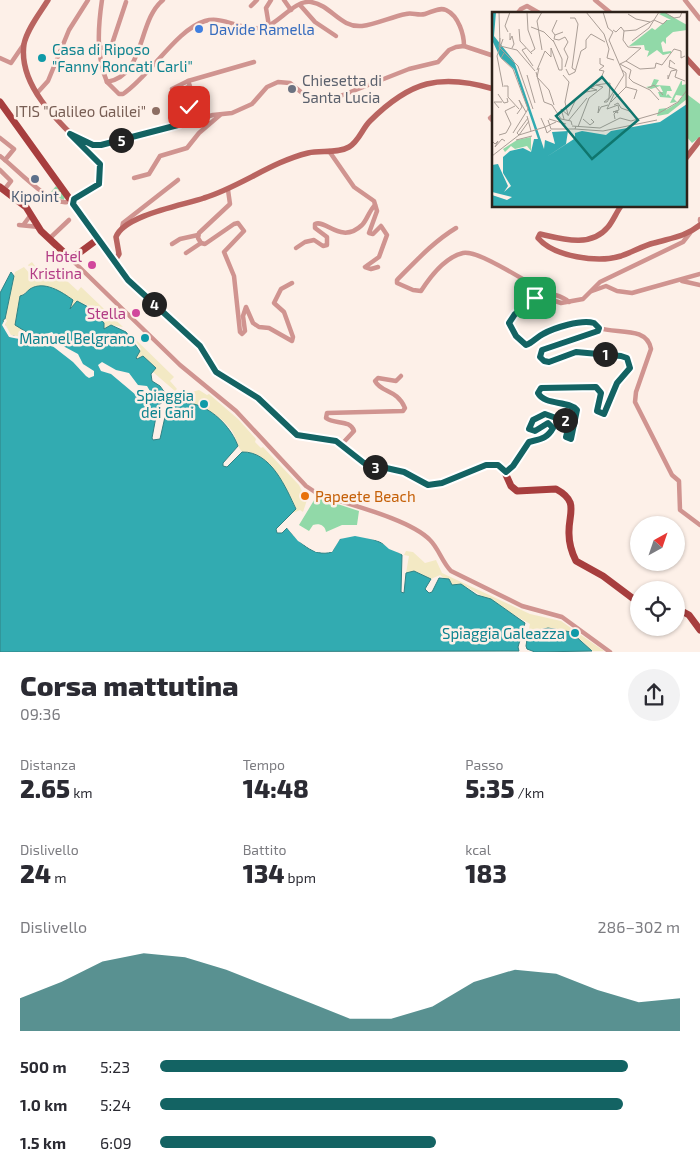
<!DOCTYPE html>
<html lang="it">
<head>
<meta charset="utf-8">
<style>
  body { margin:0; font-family:"Exo 2",sans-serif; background:#f2f2f3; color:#2b2b33; height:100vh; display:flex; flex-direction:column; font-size:19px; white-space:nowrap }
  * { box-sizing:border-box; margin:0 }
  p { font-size:16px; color:#7c7c81 }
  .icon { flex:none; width:28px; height:28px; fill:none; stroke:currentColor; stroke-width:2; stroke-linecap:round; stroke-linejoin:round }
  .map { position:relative; height:652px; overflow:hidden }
  .drawer { display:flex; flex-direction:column; background:#fff; flex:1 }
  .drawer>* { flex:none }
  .needle { width:32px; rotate:40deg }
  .tools { position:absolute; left:630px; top:516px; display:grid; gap:10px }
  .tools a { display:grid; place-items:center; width:55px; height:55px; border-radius:50%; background:#fff; box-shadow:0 1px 4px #0004; font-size:25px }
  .pin { position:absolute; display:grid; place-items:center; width:42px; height:42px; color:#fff; margin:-21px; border-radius:10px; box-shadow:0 2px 8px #0006 }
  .km { position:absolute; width:25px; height:25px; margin:-12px; border-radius:50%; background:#222; color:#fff; font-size:14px; line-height:25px; text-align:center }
  .round { display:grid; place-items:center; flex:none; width:52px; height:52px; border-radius:26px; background:#f2f2f3 }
  .overview { display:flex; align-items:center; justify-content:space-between; height:85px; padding:0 20px }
  h1 { font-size:28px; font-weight:800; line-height:38px }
  .stats { display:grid; grid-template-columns:repeat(3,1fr); gap:8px; height:85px; padding:5px 20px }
  .stats div { display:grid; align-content:center }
  .stats b { font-size:25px; font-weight:800 }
  .stats small { font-size:14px; font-weight:400 }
  .stats p { font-size:14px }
  .chart { height:140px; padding:10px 20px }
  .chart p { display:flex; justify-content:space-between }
  .chart svg { width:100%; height:90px; margin-top:5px; fill:#136363; opacity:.7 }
  ul { padding:0 20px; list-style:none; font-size:16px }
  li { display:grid; grid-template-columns:80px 60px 1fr; align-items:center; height:38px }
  li i { height:12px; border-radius:6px; background:#136363 }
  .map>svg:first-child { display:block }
  .green { fill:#91d9a8 }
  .sand { fill:#f3e9c4 }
  .water { fill:#32abb1; stroke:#308284 }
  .pier { fill:#fdf0e8 }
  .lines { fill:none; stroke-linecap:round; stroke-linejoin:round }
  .street { stroke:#d09490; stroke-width:4.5 }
  .secondary { stroke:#b96460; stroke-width:5.5 }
  .primary { stroke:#a73e3e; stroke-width:7 }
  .route-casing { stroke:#fff; stroke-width:10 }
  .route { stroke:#136363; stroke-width:6 }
  .shop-dot { fill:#3f7fe0; stroke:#fdf0e8; stroke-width:2 }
  .culture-dot { fill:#0f9aa8; stroke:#fdf0e8; stroke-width:2 }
  .worship-dot { fill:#6b7280; stroke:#fdf0e8; stroke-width:2 }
  .education-dot { fill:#8d6e63; stroke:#fdf0e8; stroke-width:2 }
  .service-dot { fill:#5c6f8a; stroke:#fdf0e8; stroke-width:2 }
  .hotel-dot { fill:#d1479c; stroke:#fdf0e8; stroke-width:2 }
  .food-dot { fill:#e8710a; stroke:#fdf0e8; stroke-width:2 }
  .labels { text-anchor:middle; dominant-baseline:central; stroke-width:5; stroke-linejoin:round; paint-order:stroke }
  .shop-label { font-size:15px; fill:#366cbe; stroke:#fdf0e8; text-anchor:start }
  .culture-label { font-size:15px; fill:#0d838f; stroke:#fdf0e8; text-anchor:end }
  .worship-label { font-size:15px; fill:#5b616d; stroke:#fdf0e8; text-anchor:start }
  .education-label { font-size:15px; fill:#785e54; stroke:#fdf0e8; text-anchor:end }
  .service-label { font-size:15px; fill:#4e5e75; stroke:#fdf0e8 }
  .hotel-label { font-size:15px; fill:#b23c85; stroke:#fdf0e8; text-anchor:end }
  .food-label { font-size:15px; fill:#c56008; stroke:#fdf0e8; text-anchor:start }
  .inset-road { fill:none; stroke:#aa9e96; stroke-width:1 }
  .view { fill:#0f766e; fill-opacity:0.15; stroke:#0f766e; stroke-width:2.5 }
  .inset-edge { fill:none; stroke:#2d221a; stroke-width:2.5 }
</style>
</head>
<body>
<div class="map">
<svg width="700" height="652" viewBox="0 0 700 652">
  <rect width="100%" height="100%" fill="#fdf0e8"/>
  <g class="green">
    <path d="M688,95L700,104V137L692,143L686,136Z"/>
    <path d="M56,186L65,196L64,200L49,194Z"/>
    <path d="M316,497L359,511L357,525H342L326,532C325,525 319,523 313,525L309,531L299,525Z"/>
  </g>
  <g class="sand">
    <path d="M32,262L38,270H44L58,279L63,273L68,279L67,281L78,291L81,287L123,327L111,325L104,329V323L87,305L76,302L70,309L73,300L44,286L31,288L20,297L16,325L28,333L33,334L32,339L9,337L3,320L5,319L15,272L24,267L30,274L32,271L28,265Z"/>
    <path d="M133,337L174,377L170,381L177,389L175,391L153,372L156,368L145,358H135L141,349Z"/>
    <path d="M199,390L207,395L209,394L238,419L256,439L255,442L261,448L263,447L299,485L303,493L308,497L303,512L300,510L293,513L296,509C285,489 271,451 242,452C237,446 236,437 232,431C220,413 190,397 169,405L176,397Z"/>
    <path d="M406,551L413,552L425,563L436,560L442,573L530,614L561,621L604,651H592C577,632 551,621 528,633L530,624L465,586L452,585L440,575L431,579L417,572L406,573L409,556L404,555Z"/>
  </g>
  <g class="water">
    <path d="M11,272L14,276L5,319L3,320L9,337L14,336L20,340L32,339L33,334L28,333L15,325L20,296C25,295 26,292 30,289C44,280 62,292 73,300L70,309L77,301L92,309L104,323V329L111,325L126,332L140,351L136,358L137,359L143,356L156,368L151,374L152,381L160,386L168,397L158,406L152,438L153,440L160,439L167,408L169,405C198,394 229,421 238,446L223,463V466L227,467L242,452C271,451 286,488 296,509L276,529L277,533H282L287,528C298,541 313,558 332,552C335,548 336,542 340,539C354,527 391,546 402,555L401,592L404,593L406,573L414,571L431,579L425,589L429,593L432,592L439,578L449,579L452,585L461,584L477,595L491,599L525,623L518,647L519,651L0,652V293Z"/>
    <path d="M548,628L571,632L592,651L535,652L527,649L526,646L528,633Z"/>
  </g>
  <g class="pier">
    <path d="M5,319L7,321L5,324L11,335L28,338L31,336L26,335L28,333L33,334L34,338L29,341L9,337L2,325Z"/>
    <path d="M52,332L65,347L78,354L83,364L94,371V376L89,378L86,376L73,362L46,341V334Z"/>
    <path d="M102,362L116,370L129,373L138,385L147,386L150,391L141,398L136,395L111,374L101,371L98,365Z"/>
    <path d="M289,527L303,543L316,550H330L336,540L343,534H359L382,539L404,555L389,549L380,541L355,536L340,539L332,552H316L298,541L287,528Z"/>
  </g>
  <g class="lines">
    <g class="street">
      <path d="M102,0C98,27 96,56 107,82C146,75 137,21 163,0"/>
      <path d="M284,0L291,10"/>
      <path d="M595,0L612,14"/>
      <path d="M685,0L700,19"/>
      <path d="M300,5L315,22L336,36"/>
      <path d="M251,6L257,0"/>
      <path d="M517,14L521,9L527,6L541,14"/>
      <path d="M269,26L266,8L271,0"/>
      <path d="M99,48L111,47L126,2"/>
      <path d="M0,58L11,63L24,44"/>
      <path d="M107,82L119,94H123C150,76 177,29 205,21C226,15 246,35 268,26C281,20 296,0 311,2C331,5 340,28 362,26C377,24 391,17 406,14C412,12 418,16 425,14C432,12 439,7 446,10C459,16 464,35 464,46"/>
      <path d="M172,89L188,81L254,62"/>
      <path d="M38,92L48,81L69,30L88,0"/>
      <path d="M176,112L205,102"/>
      <path d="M494,115L490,118L494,122"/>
      <path d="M178,125L173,94L190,86L188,81"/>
      <path d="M77,137L93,145H101L213,115L232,113L252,104L267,87L278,82L290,83L307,97L325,102L409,69L438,62L449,50L456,47L464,46L494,56"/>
      <path d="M0,138L14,149L5,160"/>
      <path d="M329,151L354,187L374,201L377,211L369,233L373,234L381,226L387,235L379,257L365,267L371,269L378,267"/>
      <path d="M0,156C16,168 49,205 67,202"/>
      <path d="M0,170L11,181L4,190"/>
      <path d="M134,178L149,174L160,156L187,148L199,133L220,115"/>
      <path d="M228,190L230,204L199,233L198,238L201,243L205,244L234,224L238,223L244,231L224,252L234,276L240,332L242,334L245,331L243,316L246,307L253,323L259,327L269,328L292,341L293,337L284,312L274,303L281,289L292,283"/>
      <path d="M700,219V221"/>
      <path d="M24,224L30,216"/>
      <path d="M19,225L39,227"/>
      <path d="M122,228L123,223L178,180"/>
      <path d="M456,228C433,242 416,261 397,280V283L413,290L421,291C430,277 445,257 463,253C479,250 526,282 542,290C552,296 561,294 569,302"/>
      <path d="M49,239L69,220"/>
      <path d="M172,244L180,239L198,235"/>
      <path d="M296,248L305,242L314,240L323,246L327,245V237L315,228V224C326,219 341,245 362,225C367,220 369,211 375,205"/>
      <path d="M186,253L201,243"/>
      <path d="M71,259L180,365L236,411L306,486L318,494C347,504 410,519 430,540C439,549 442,562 451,571L522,606L562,617L610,652"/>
      <path d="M682,281L700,285"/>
      <path d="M592,291L606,286L617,291L632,293L700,274"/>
      <path d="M599,328C616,334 647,326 651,349L636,392L635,402L672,475L679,481L680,510L700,525"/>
      <path d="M342,444L354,431C350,419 335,425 326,418L327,413L403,411L405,408C397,389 381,393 375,381L378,378L396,381L401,376"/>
      <path d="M506,472L513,466L529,442C540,440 547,439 553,428L548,423L535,431L529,429C533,411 561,409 569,425L566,437L570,439L573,438L577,410C567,400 545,406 538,393L541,388L596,387L601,393L597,411L604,414L617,383L630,368L627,358L621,355L576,352L549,361H544L540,357L542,350L598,331L599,328L594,323H582L547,332L526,345C517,341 508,329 511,319L528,301L540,296L561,303L583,299L600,282L683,242L690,233"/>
    </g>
    <g class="secondary">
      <path d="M48,0C40,13 27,29 24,44C17,91 70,132 100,162L99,184L74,199"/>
      <path d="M686,58L700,73"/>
      <path d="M686,158L700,140"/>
      <path d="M621,206C616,213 613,221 608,227C591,248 562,239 540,234L538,238C554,257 598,263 621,256C633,252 642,246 654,243C671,238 685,237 700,225"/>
      <path d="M114,262L119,254L116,237C124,215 184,205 204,198C240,187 271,162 308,153C321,150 337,154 349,147C359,141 362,129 370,121C410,81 440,73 494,89"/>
    </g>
    <g class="primary">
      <path d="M0,102L69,198"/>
      <path d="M0,187L26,207L41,231L71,259L98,239"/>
      <path d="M73,204L128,280L200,346L216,372L258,398L297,435L336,441L364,463L404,472L428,485L442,483L486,465H498L503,468L511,486L517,491L556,489C580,502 568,513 569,534C569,543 572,553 576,561L603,576L639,603"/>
      <path d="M676,608L689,615L700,630"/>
    </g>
  </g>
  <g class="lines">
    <defs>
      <path id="route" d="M189,107L176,112L178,125L101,145H93L70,134L100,164L99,184L74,199L73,204L128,280L200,346L216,372L258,398L297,435L336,441L364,463L404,472L428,485L442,483L486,465H498L506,472L513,466L529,442C540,439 547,439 553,428L548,423L535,431L529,429L533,420L545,414L567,422L569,425L566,437L571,439L577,410C568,400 545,406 538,393L541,388L596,387L601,393L597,411L604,414L617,383L630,368L627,358L621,356L576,352L549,362L544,361L540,357L542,350L598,331L599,328L594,323C581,319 554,328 543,334C537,337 532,343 526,345L516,336L509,323L515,314L535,298"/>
    </defs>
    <use href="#route" class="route-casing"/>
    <use href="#route" class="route"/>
  </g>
  <circle class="shop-dot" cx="199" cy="29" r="5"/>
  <g class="culture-dot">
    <circle cx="42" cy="58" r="5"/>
    <circle cx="145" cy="338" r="5"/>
    <circle cx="204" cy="404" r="5"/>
    <circle cx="575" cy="633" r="5"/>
  </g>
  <circle class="worship-dot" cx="292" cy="89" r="5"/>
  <circle class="education-dot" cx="156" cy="111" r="5"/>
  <circle class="service-dot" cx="35" cy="179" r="5"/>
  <g class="hotel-dot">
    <circle cx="92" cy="265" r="5"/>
    <circle cx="136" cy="313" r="5"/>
  </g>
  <circle class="food-dot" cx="305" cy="496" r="5"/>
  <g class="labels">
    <g class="shop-label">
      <text x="209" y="29">Davide Ramella</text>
    </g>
    <g class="culture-label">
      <text x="52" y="49" text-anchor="start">Casa di Riposo<tspan x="52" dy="17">"Fanny Roncati Carli"</tspan></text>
      <text x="135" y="338">Manuel Belgrano</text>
      <text x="194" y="395">Spiaggia<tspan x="194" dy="17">dei Cani</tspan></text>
      <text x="565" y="633">Spiaggia Galeazza</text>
    </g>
    <g class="worship-label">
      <text x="302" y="80">Chiesetta di<tspan x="302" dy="17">Santa Lucia</tspan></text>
    </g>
    <g class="education-label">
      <text x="146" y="111">ITIS "Galileo Galilei"</text>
    </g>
    <g class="service-label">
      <text x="35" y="196">Kipoint</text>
    </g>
    <g class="hotel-label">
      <text x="82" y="256">Hotel<tspan x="82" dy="17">Kristina</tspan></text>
      <text x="126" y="313">Stella</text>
    </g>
    <g class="food-label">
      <text x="315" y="496">Papeete Beach</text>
    </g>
  </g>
  <g transform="translate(492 12)">
    <rect width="195" height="195" fill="#fdf0e8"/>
    <path d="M172,0L195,13V18L181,20L174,26V32L171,29L169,31L171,40L179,39V41L171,43L165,38L155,45L157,39L153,38L152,33L137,34L160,16L163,18L175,8H179L167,2ZM162,67L167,68L164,73L178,74L180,79H175L174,84L176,82L180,86L168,85L166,80H171L168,74L159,77L154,75L159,74ZM189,69H190V73L195,72V87L176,102L165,104L167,97L175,96L174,98L185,91L191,84L184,83L182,87L185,90L178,91ZM39,125V139L35,134L23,137L19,134L13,140L11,137L25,128Z" fill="#91d9a8"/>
    <path d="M0,0H4L2,24L22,49L52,137L53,128L63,132L60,120L76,119L74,132L53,146L82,127L80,121L83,126V121L90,119L114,123L119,119L168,110L195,92V195H0V183L15,188L20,185L0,180V153L6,152L16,174L12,180L19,174L11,161V145L18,139L31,136L39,140L42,127H46L22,57L8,45L0,28Z" fill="#32abb1"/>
    <path class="inset-road" d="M7,0L8,34L25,38L43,59M35,0L36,18L43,37L39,40M50,0L45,9L50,38M94,0L112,22L117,37L115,46L122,48M172,0L182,6L188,5L190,0M136,2L144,7L158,10M78,6H83L86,12L80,56L83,58M39,15L52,20L62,30M27,17L28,29L40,42M121,18L124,20L129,15L132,19L144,18L162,8L171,12L175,8M132,19L131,28L136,35L149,36L134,49M16,20L13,14L18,0M18,21V28L20,24L22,32L20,36M63,23L60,19L65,8M8,26L7,35L26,54L41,97M11,27L5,44L11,75M67,28L73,25L76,30L72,37L76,45L73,55M67,28L62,27L63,23L71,20M140,29L157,16L167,0M34,36L30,38L41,54M12,41L9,46L21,57L36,97L21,121M108,46V52L112,54L107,58L112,59L109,66L115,70M128,52L134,49L148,57L163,56L164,51L170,53L182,37L189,39V46L193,44M128,52L139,58L137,66L141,70L158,78L167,88M183,52L178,48L177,55L185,58L183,65L193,69M47,56L45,65L57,78L62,93M74,57L77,63L83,60L89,39L94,36V28L99,22L113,30M45,58L53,39L59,45V36L67,58H70V47L61,28M44,60L52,90L60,93M35,63L43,91M71,63L77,70L73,90L76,103M176,63V67L179,59L184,58M12,74H16V85L27,97M134,75L145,78L142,87M156,76L162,73L171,83M6,82L12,91L16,90L15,86M122,82L115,97L126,93L127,98L121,100L125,99L126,101L124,100L122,102L123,107M119,90L134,75V61L130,58M60,93L69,107L79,109L80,113M122,93L126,91L129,96L140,100M107,94L106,101L109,95L116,93M7,96L2,90H10M25,102L30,95L27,88L34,100M35,104L39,119M76,104L84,87L94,80L105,78L99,76L104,73M49,106L53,115L64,110M57,107L74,112M72,107L69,97L76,103M91,107L98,113L102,110L99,107M56,108L59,117H83L84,114M76,109L95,86M80,114L108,116L128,106L139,109L167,101L186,90L195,78M86,115L97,86L111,75L104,73L118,71L117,86L112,90H115L132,63L117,28L121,20L116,16L111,0M83,117L111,119L165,108M7,123L14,121L19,112L13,99L23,94M27,123L25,121L36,106M27,123L37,109M24,128L40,124M0,129L3,132L6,129L3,135L10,127L13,129M0,144L27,123L53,115L55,121L59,118"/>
    <path class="view" d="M110,65L146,108L100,147L64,104Z"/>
    <rect width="195" height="195" class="inset-edge"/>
  </g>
</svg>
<div class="tools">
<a><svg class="needle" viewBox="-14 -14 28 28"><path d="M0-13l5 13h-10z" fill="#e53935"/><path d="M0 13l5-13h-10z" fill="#7c7c81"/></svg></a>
<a><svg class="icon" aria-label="locate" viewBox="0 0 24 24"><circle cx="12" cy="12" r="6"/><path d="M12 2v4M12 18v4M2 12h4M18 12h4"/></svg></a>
</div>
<div class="pin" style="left:535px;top:298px;background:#1e9e55"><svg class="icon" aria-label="arrive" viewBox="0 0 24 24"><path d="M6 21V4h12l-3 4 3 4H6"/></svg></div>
<div class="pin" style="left:189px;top:107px;background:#d93025"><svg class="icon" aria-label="check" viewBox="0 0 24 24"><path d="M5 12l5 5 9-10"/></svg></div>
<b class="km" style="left:605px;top:354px">1</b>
<b class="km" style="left:565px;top:420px">2</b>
<b class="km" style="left:375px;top:467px">3</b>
<b class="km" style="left:154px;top:304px">4</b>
<b class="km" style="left:121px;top:140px">5</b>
</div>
<section class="drawer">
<div class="overview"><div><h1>Corsa mattutina</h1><p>09:36</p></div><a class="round"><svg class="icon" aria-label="share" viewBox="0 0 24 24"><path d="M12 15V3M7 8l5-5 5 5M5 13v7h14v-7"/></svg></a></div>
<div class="stats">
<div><p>Distanza</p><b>2.65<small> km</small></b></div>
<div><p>Tempo</p><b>14:48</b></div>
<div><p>Passo</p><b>5:35<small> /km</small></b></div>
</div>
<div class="stats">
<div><p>Dislivello</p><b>24<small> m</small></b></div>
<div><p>Battito</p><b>134<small> bpm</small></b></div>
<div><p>kcal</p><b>183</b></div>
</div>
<div class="chart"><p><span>Dislivello</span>286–302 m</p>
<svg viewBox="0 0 160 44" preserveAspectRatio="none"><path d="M0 44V28L10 20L20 10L30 6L40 8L50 14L60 22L70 30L80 38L90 38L100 32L110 20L120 14L130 16L140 24L150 30L160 28V44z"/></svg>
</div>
<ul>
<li><b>500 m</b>5:23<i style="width:90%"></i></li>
<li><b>1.0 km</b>5:24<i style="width:89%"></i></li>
<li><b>1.5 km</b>6:09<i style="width:53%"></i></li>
</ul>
</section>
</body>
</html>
